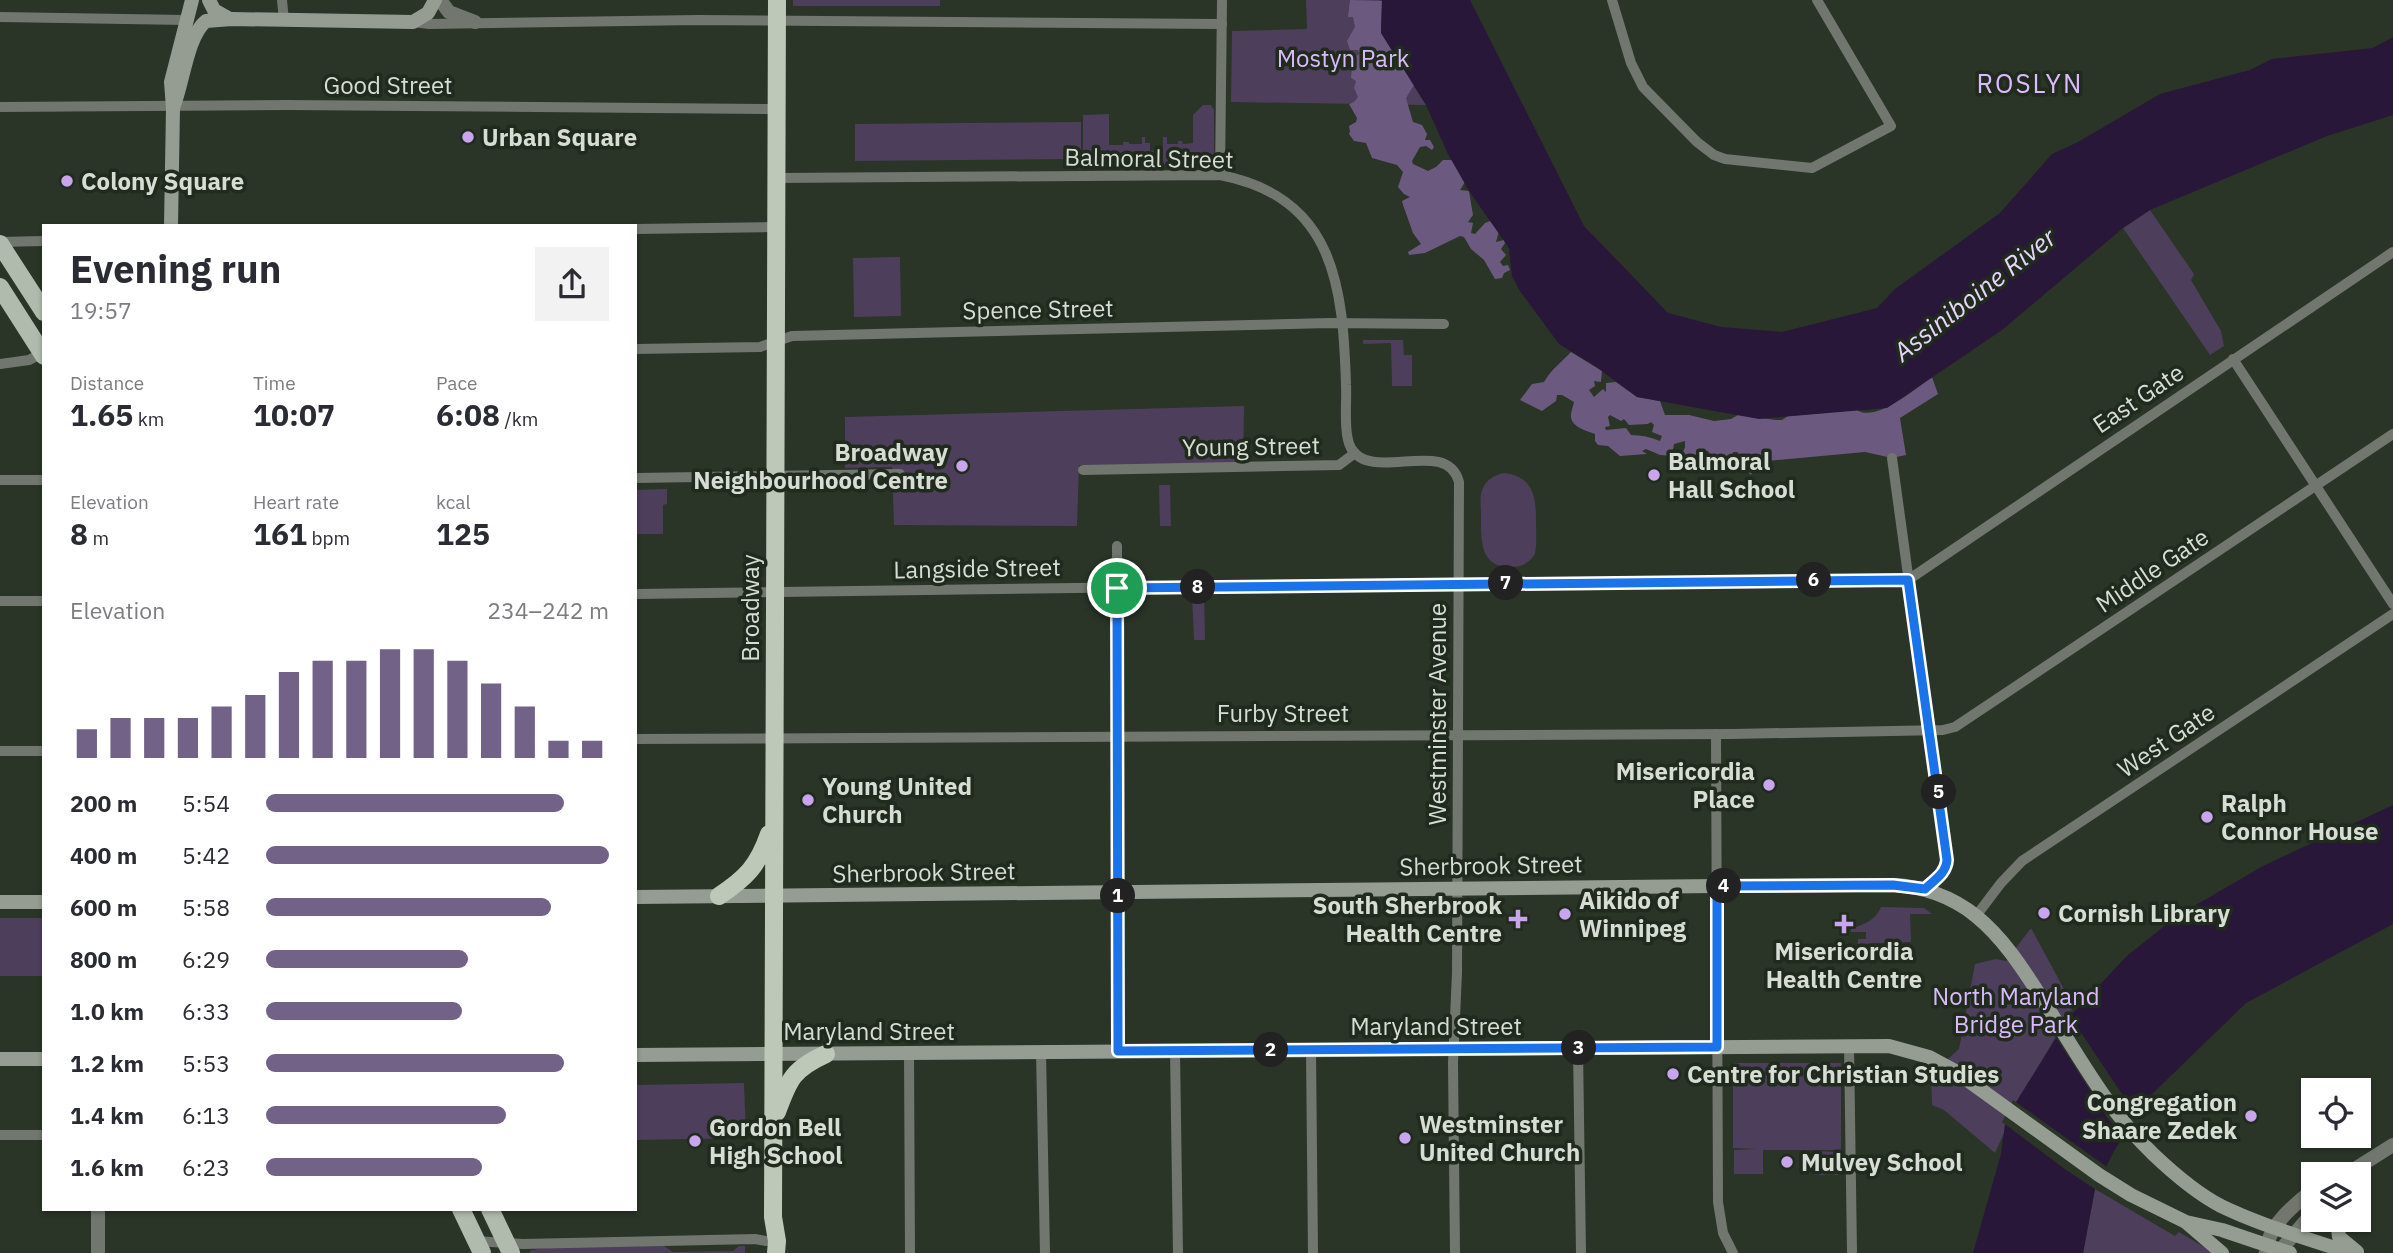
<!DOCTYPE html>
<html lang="en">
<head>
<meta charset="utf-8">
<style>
  body { margin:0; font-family:"IBM Plex Sans",sans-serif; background:#f2f2f3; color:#2b2b33; height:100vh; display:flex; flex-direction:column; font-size:26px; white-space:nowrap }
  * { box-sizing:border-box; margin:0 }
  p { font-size:23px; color:#7c7c81 }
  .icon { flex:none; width:38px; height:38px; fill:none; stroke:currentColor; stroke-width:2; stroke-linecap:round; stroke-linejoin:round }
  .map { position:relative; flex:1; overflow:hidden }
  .panel { position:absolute; left:42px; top:224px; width:595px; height:987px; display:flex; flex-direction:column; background:#fff; border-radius:0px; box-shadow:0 2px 5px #0004 }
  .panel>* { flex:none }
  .buttons { position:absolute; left:2301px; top:1078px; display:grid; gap:14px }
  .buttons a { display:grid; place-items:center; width:70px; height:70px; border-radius:0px; background:#fff; box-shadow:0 2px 5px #0004; font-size:35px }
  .pin { position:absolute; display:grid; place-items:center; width:60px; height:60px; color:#fff; margin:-30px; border:4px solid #fff; border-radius:50%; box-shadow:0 2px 7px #0007 }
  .km { position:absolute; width:35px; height:35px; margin:-18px; border-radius:50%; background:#222; color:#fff; font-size:19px; line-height:35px; text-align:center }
  .round { display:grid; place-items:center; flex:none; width:74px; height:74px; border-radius:0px; background:#f2f2f3 }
  .head { display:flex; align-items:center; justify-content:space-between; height:119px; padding:0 28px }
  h1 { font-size:38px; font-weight:800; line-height:52px }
  .metrics { display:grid; grid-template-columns:repeat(3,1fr); gap:10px; height:119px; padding:7px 28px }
  .metrics div { display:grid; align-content:center }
  .metrics b { font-size:30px; font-weight:800 }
  .metrics small { font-size:19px; font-weight:400 }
  .metrics p { font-size:19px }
  .chart { height:196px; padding:14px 28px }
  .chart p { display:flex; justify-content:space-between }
  .chart svg { width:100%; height:126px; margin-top:7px; stroke:#726287; stroke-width:6 }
  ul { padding:0 28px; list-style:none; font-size:23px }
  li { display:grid; grid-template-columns:112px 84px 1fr; align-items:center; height:52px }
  li i { height:18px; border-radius:9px; background:#726287 }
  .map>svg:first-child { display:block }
  .green { fill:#4d3e5c }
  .forest { fill:#6c5980; fill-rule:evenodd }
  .water { fill:#291739 }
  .pier { fill:#2a3427 }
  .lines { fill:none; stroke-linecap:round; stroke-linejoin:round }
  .minor { stroke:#71766f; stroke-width:10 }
  .tertiary { stroke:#71766f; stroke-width:14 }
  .secondary { stroke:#959d92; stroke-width:14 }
  .primary { stroke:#b0bbad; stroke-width:18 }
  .trunk { stroke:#bdc8b9; stroke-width:18 }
  .route-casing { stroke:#fff; stroke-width:14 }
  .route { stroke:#1a73e8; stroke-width:9 }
  .poi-dot { fill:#c9a5ee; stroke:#202a1d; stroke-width:2.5 }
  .labels { text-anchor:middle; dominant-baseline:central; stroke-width:7; stroke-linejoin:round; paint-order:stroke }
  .park-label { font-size:24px; fill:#dabafb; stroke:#202a1d }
  .street-label { font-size:24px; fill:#d7ddd5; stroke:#202a1d }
  .poi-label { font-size:24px; font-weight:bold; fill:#d7ddd5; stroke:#202a1d; text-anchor:start }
  .neighbourhood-label { font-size:26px; letter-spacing:2px; fill:#dcbafe; stroke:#202a1d }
  .water-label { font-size:26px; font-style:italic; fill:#e8d5fd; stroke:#202a1d }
</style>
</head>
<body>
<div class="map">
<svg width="2393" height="1253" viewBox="0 0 2393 1253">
  <rect width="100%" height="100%" fill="#2a3427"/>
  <g class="green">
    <rect x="793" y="0" width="147" height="6"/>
    <path d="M1306,0H1380L1381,33L1426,105L1231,102L1232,31L1307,29Z"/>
    <path d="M1203,105H1211L1214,110V158L1208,159L1206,166H1202L1081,167V159L855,161V124L1081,122V154H1083V115L1109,114V145H1123V142H1129V144H1142V137H1145V143H1150V151H1157V148H1163V137H1167V144H1178V141H1182L1183,144L1193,143V115Z"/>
    <path d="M2150,210L2194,274L2191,280L2221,331L2224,346L2210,355L2123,228Z"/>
    <path d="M900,257L901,316L854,317L853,258Z"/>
    <path d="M1363,340H1403L1404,355H1412V386H1392L1391,343L1363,344Z"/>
    <path d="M1244,406L1243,465H1079L1077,526L894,525L892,467L845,468V417Z"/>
    <path d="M1504,473C1532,476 1536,495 1536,519C1536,531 1537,542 1535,554C1530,562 1522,567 1512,567C1479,568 1481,539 1481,515C1481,506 1479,496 1483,488C1487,479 1495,475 1504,473Z"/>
    <path d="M1159,485H1170L1171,526H1160Z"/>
    <path d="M667,489V504L663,505V534H635V490Z"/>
    <path d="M1192,595H1204L1205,640H1194Z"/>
    <path d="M1881,907L1924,908L1932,914H1910L1911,942L1858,944V939H1866V932H1851V929C1864,924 1875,921 1881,907Z"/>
    <rect x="0" y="918" width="44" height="58"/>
    <path d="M2031,928L2065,991L2078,999L2021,1096L1995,1153L1944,1110L1932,1105L1931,1074L1959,1049L1975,964L1996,959L2006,961Z"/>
    <path d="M1733,1063H1841V1150H1763V1174H1734V1150L1756,1149L1733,1148Z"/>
    <path d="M744,1083L746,1138L635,1140V1085Z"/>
    <path d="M1814,1151L1838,1152V1175H1814Z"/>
    <path d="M2095,1189L2175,1236L2179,1232L2214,1253H2083Z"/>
    <path d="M592,1242L664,1246L673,1252L733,1251L739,1246H745V1253H529L531,1250Z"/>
  </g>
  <g class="forest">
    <path d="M1350,0L1382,1L1381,33L1414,85L1406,98L1413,122L1422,125L1427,134L1425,140H1430L1434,147L1432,150L1426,146L1420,147L1412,161L1413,164L1428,171L1436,167L1443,160H1452L1465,182L1460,190L1469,191L1473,215L1468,222L1473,223L1471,233L1475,234L1485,223L1490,221L1499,231L1496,242L1504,240L1505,243L1501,249L1506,255L1500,262L1503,266L1508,265L1510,270L1504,273L1502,278L1495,279L1484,260L1471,249L1464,237L1460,236L1425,253L1409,255L1408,252L1421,244L1413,233L1403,205L1402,201L1410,197L1404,194L1398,187L1403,172L1397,165L1372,158L1366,143L1354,141L1349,134L1350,132L1349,126L1356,122L1357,118L1349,104L1354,102L1358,97L1354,88L1356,81L1351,78L1352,67L1349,62V59L1360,54L1358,50H1350L1347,41L1355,27L1353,17H1348Z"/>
    <path d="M1571,352L1602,371L1601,382L1594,381L1595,386L1589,390L1594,397L1603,389L1606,392V383L1616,382L1637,397L1660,401L1665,415H1689L1714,421L1731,419L1738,415L1776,420H1782L1788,416L1857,410C1876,423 1916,388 1932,377L1938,394L1900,418L1906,455L1892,458L1865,452L1767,461L1750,475L1747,460L1737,452H1733L1732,461L1712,458L1708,451H1705L1703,453L1704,461L1697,467L1692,468L1681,457L1685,447V441L1674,444L1672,456L1660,455L1646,449L1642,451L1647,454L1620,456L1608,446L1598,445L1595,441V434C1587,431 1570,427 1571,415C1571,411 1573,407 1574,402L1562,395H1557L1556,401L1542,411L1520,400L1532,384L1544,382C1552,368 1561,363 1571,352ZM1610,415L1621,421L1624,419L1629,425L1648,424L1651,422L1654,425L1652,432L1662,436L1660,441C1651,437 1641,435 1631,435L1626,428L1606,430L1605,427L1610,426L1608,417Z"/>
  </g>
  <g class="water">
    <path d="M1382,0H1470L1584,226L1668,313L1721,327L1782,332L1877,308L1895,289L2000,213L2052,154L2078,142L2160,94L2250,70L2272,59L2373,48L2393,37V115L2327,136L2150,210L2123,228L2002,330L1887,408L1759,419L1637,397L1595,366L1559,344L1520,291L1512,276L1509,248L1469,191L1448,154L1426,105L1381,33Z"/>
    <path d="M2393,805V924L2246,1003L2146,1100L2114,1151L2095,1189L2083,1253H1973L2001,1154L2005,1124L2016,1102L2070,1016L2128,955L2177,916L2263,866Z"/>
  </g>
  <g class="pier">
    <path d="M2068,1013L2138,1118L2125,1140L2108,1119L2054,1034Z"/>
    <path d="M2013,1100L2110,1169L2098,1191L2066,1170L2002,1122Z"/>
  </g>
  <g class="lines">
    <g class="minor">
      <path d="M282,0L284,21"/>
      <path d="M1612,0L1631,63L1643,87L1697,142L1714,155L1725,159L1812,168L1891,126L1817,0"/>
      <path d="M0,17L187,20"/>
      <path d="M413,22L429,24L698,20L1222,24"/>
      <path d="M0,107L287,105L776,109"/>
      <path d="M1220,175L1222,0"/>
      <path d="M776,178L1220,175C1335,197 1343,287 1346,385C1347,401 1343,434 1351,448C1371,484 1447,436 1459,482L1457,973L1453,1063L1455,1253"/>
      <path d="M635,229L775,227"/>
      <path d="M0,242L44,241"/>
      <path d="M635,349L760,347L792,336L1329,323L1444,324"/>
      <path d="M2233,359L2393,604"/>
      <path d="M0,364L29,360L44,352"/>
      <path d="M1892,458L1947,860L1942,874L1925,889"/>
      <path d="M1083,470L1339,465L1355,453"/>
      <path d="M635,478L900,474"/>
      <path d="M0,480H44"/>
      <path d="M1117,546L1118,1051"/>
      <path d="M635,594L1451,583L1908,580L2393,252"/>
      <path d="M0,601H44"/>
      <path d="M1716,734L1718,1202L1723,1233L1733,1253"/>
      <path d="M635,739L1732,734L1943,730L1955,727L2393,434"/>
      <path d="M0,751H44"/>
      <path d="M1976,916L2001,883L2022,861L2393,614"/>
      <path d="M1849,1045L1852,1253"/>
      <path d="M1578,1048L1581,1253"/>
      <path d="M1311,1050L1313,1253"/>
      <path d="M1175,1051L1178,1253"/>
      <path d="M1041,1052L1045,1253"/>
      <path d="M909,1053L910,1253"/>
      <path d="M0,1135H44"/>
      <path d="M476,1241L523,1244L755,1239L766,1241"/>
    </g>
    <g class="tertiary">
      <path d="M440,0L449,12L475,22"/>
      <path d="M2347,1174L2393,1145"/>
      <path d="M98,1209V1253"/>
      <path d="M2266,1253C2267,1226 2294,1205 2314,1189"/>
      <path d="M2278,1253L2314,1211"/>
    </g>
    <g class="secondary">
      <path d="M209,0L214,10L230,19"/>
      <path d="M173,108C183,84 187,36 206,21L232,19L413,22L428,13L435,0"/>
      <path d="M171,226L173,108L171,82L192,0"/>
      <path d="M635,897L1717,886L1893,885C1922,886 1953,897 1976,916C2002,937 2021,966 2039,994C2074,1048 2106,1109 2153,1154C2173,1173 2196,1193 2221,1206C2262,1226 2307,1238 2350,1253"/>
      <path d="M0,902H44"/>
      <path d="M635,1055L1889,1046L1929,1057L1955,1071L2099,1175L2131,1195L2186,1222L2222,1230L2290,1253"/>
      <path d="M0,1059H44"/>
      <path d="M2352,1174L2354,1170"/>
      <path d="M2337,1220L2339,1237L2357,1252"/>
      <path d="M2187,1223L2222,1253"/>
    </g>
    <g class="primary">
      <path d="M0,244L44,312"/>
      <path d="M0,287L44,356"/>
      <path d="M461,1209L482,1253"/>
      <path d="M490,1209L511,1253"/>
    </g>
    <g class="trunk">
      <path d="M719,896C746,878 758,866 769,834"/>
      <path d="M777,1112C789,1079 793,1069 826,1054"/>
      <path d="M776,1253L777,1241L773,1217L777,0"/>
    </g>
  </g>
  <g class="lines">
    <defs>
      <path id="route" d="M1908,580L1947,860C1946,874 1934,880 1925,889L1893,885L1717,886V1047L1118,1051L1117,588Z"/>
    </defs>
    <use href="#route" class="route-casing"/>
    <use href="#route" class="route"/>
  </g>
  <g class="poi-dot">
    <circle cx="468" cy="137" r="7"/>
    <circle cx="67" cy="181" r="7"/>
    <circle cx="962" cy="466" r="7"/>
    <circle cx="1654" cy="475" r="7"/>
    <circle cx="1769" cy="785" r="7"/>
    <circle cx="808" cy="800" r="7"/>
    <circle cx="2207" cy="817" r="7"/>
    <circle cx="2044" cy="913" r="7"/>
    <circle cx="1565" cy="914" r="7"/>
    <path d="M1514.5 908.5h7v7h7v7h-7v7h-7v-7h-7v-7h7z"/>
    <path d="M1840.5 913.5h7v7h7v7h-7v7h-7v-7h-7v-7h7z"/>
    <circle cx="1673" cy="1074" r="7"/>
    <circle cx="2251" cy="1116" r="7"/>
    <circle cx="1405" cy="1138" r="7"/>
    <circle cx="695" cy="1141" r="7"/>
    <circle cx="1787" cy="1162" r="7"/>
  </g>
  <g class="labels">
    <g class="park-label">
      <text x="1343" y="58">Mostyn Park</text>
      <text x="2016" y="996">North Maryland<tspan x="2016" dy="28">Bridge Park</tspan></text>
    </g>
    <g class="street-label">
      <text x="388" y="85">Good Street</text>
      <text transform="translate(1149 158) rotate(1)">Balmoral Street</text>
      <text transform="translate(1038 309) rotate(-1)">Spence Street</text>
      <text transform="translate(2138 398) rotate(-34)">East Gate</text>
      <text transform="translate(1251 446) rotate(-1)">Young Street</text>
      <text transform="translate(977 568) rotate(-1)">Langside Street</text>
      <text transform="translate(2152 570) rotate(-34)">Middle Gate</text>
      <text transform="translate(750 608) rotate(-90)">Broadway</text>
      <text x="1283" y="713">Furby Street</text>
      <text transform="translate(1437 714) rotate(-90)">Westminster Avenue</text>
      <text transform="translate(2166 740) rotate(-34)">West Gate</text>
      <text transform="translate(1491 865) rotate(-1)">Sherbrook Street</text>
      <text transform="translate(924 872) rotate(-1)">Sherbrook Street</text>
      <text x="1436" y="1026">Maryland Street</text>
      <text x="869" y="1031">Maryland Street</text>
    </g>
    <g class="poi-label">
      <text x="482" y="137">Urban Square</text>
      <text x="81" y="181">Colony Square</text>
      <text x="948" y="452" text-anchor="end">Broadway<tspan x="948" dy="28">Neighbourhood Centre</tspan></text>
      <text x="1668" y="461">Balmoral<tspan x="1668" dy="28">Hall School</tspan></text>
      <text x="1755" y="771" text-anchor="end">Misericordia<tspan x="1755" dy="28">Place</tspan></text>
      <text x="822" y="786">Young United<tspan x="822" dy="28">Church</tspan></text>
      <text x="2221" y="803">Ralph<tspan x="2221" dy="28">Connor House</tspan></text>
      <text x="1579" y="900">Aikido of<tspan x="1579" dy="28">Winnipeg</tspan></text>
      <text x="1502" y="905" text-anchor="end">South Sherbrook<tspan x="1502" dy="28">Health Centre</tspan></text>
      <text x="2058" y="913">Cornish Library</text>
      <text x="1844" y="951" text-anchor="middle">Misericordia<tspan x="1844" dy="28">Health Centre</tspan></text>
      <text x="1687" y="1074">Centre for Christian Studies</text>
      <text x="2237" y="1102" text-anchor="end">Congregation<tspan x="2237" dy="28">Shaare Zedek</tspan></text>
      <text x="1419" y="1124">Westminster<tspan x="1419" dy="28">United Church</tspan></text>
      <text x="709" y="1127">Gordon Bell<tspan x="709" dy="28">High School</tspan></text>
      <text x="1801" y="1162">Mulvey School</text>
    </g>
    <g class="neighbourhood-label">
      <text x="2030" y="83">ROSLYN</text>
    </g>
    <g class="water-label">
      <text transform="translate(1974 294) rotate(-38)">Assiniboine River</text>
    </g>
  </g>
</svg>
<div class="buttons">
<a><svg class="icon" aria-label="locate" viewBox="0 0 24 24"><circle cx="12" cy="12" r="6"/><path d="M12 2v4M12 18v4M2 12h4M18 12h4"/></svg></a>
<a><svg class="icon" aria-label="layers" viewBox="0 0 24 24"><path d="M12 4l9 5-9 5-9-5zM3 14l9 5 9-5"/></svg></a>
</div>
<div class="pin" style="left:1117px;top:588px;background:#1e9e55"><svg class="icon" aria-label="arrive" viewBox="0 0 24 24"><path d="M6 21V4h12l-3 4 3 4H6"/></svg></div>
<b class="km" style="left:1118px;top:896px">1</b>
<b class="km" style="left:1271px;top:1050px">2</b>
<b class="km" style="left:1579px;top:1048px">3</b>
<b class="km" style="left:1724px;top:886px">4</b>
<b class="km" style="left:1939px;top:792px">5</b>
<b class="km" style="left:1814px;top:580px">6</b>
<b class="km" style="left:1506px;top:583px">7</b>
<b class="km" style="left:1198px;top:587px">8</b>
<section class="panel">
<div class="head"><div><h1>Evening run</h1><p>19:57</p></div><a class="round"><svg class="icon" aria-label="share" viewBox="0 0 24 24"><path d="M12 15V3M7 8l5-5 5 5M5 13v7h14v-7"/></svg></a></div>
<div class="metrics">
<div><p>Distance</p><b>1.65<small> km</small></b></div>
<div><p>Time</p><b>10:07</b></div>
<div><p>Pace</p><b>6:08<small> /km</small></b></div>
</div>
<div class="metrics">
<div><p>Elevation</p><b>8<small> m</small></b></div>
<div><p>Heart rate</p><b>161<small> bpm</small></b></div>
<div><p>kcal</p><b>125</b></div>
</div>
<div class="chart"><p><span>Elevation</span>234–242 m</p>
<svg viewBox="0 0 160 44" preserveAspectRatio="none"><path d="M5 44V34M15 44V30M25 44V30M35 44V30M45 44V26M55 44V22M65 44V14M75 44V10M85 44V10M95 44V6M105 44V6M115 44V10M125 44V18M135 44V26M145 44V38M155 44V38"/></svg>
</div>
<ul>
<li><b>200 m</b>5:54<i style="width:87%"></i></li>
<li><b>400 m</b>5:42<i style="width:100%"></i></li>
<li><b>600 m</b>5:58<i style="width:83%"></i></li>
<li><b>800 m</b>6:29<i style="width:59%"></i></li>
<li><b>1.0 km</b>6:33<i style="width:57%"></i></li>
<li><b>1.2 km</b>5:53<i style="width:87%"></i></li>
<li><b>1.4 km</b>6:13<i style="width:70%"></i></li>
<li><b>1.6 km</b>6:23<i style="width:63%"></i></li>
</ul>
</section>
</div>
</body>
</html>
